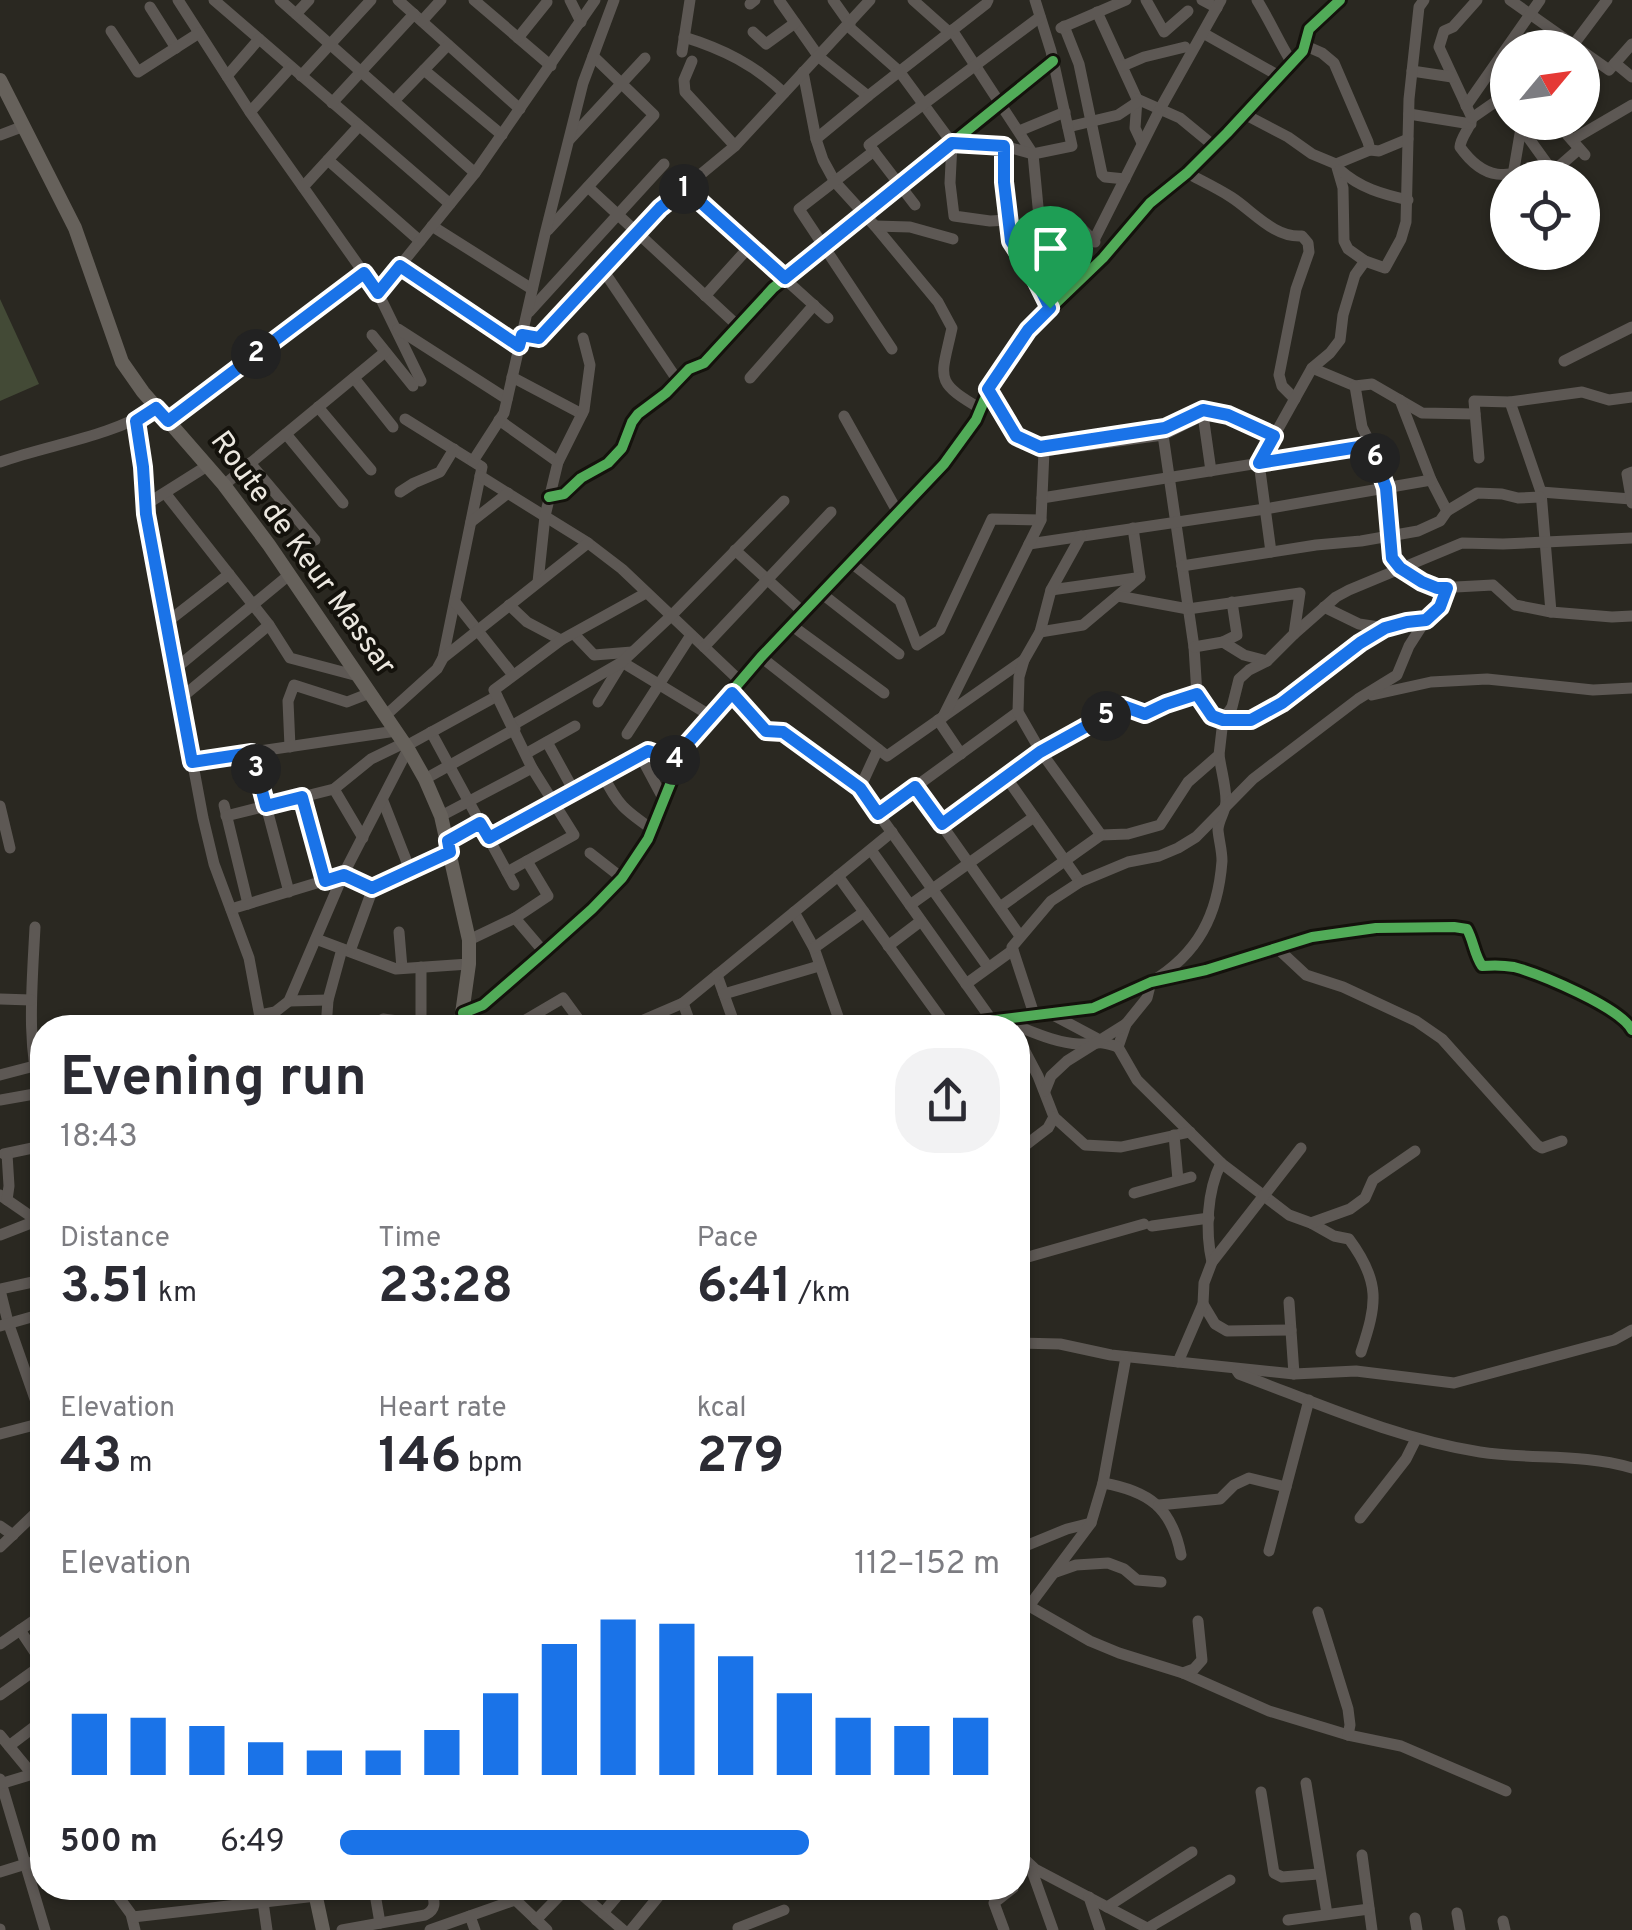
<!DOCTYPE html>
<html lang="en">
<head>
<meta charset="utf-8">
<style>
  body { margin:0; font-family:Overpass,sans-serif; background:#f2f2f3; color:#2b2b33; height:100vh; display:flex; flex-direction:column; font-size:38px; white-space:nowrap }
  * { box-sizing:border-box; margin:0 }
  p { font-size:32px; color:#7c7c81 }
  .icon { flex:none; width:55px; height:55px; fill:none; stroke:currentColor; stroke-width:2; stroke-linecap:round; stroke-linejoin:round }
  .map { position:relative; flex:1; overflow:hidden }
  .sheet { position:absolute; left:30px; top:1015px; width:1000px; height:885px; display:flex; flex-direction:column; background:#fff; border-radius:40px; box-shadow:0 2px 8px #0004 }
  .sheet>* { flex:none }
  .needle { width:65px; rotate:61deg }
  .tools { position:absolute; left:1490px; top:30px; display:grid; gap:20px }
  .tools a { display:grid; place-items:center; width:110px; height:110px; border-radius:50%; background:#fff; box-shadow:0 2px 8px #0004; font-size:50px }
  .pin { position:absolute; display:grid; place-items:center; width:85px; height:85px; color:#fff; margin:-102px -42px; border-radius:50% 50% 50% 0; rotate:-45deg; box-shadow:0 0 10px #0007 }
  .pin .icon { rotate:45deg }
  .km { position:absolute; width:50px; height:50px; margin:-25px; border-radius:50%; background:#222; color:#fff; font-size:28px; line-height:50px; text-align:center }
  .round { display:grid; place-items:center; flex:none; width:105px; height:105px; border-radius:40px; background:#f2f2f3 }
  .headline { display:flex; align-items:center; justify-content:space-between; height:170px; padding:0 30px }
  h1 { font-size:55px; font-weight:700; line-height:75px }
  .figures { display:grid; grid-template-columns:repeat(3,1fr); gap:15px; height:170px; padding:10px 30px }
  .figures div { display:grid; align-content:center }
  .figures b { font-size:50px; font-weight:700 }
  .figures small { font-size:28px; font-weight:400 }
  .figures p { font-size:28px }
  .chart { height:280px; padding:20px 30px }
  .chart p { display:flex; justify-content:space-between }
  .chart svg { width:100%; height:180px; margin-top:10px; stroke:#1a73e8; stroke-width:6 }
  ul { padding:0 30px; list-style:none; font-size:32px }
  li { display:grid; grid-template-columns:160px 120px 1fr; align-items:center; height:75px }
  li i { height:25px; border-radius:12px; background:#1a73e8 }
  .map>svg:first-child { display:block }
  .green { fill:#434a36 }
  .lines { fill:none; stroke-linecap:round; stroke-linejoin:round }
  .minor { stroke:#5d5854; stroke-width:11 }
  .major { stroke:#66615b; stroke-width:14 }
  .cycleway-casing { stroke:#14120c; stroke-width:16 }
  .cycleway { stroke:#51ab58; stroke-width:10 }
  .route-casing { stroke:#fff; stroke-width:20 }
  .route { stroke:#1a73e8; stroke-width:12 }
  .labels { text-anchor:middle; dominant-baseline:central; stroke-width:8; stroke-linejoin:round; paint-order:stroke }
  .street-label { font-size:30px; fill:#ece8e0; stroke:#14120c }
</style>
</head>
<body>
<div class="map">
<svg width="1632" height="1930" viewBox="0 0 1632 1930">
  <rect width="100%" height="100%" fill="#2a2821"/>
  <path class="green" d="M0,299L39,384L0,401Z"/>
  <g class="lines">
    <g class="minor">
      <path d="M178,0L250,112L378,293L421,381"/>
      <path d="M214,0L450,204"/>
      <path d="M280,0L475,173"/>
      <path d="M398,0L520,109"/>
      <path d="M474,0L551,66"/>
      <path d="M570,0L581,22"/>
      <path d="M779,0L819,57L868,96"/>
      <path d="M833,0L850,24"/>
      <path d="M913,0L949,32"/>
      <path d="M1146,0L1164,32L1188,11"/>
      <path d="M1202,0L1217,8"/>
      <path d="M1257,0C1270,21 1279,42 1292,63"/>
      <path d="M1477,0L1453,27L1444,31L1439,47L1472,118C1470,129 1461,136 1460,147C1487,185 1509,176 1548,165"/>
      <path d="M1510,0L1578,48"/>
      <path d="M750,4L755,0"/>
      <path d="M150,7L176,48"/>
      <path d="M1097,12L1137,99L1135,128L1142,143"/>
      <path d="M296,14L309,0"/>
      <path d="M422,21L441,0"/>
      <path d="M848,26L899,71L952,143L950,183L954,216L990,221L1009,220"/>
      <path d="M1064,26L1079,64L1102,174L1105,177L1125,179"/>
      <path d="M1061,28L1126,0"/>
      <path d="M952,30L1033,154L1040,228L1075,287"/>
      <path d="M111,31L138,72L199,33"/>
      <path d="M753,32L766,44L795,23"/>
      <path d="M1203,33L1279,76"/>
      <path d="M684,37C723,49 755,65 784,93"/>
      <path d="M518,38L547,2"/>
      <path d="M1306,46L1322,53L1334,63L1368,142L1370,150L1336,164"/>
      <path d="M1571,48L1607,0"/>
      <path d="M1582,51L1609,70L1632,44"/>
      <path d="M682,52L690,0"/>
      <path d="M692,61L684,80L685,92L735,146"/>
      <path d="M1615,63L1632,77"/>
      <path d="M1123,66L1144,57L1185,47"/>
      <path d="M424,70L502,135"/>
      <path d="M1412,71L1452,77"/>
      <path d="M803,72L816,139L823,160L835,182L875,226L938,302L952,328C941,379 933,381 981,409"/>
      <path d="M227,76L259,39"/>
      <path d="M301,76L371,0"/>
      <path d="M1137,99L1180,118L1214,146"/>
      <path d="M1498,99L1508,111"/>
      <path d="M394,101L448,45"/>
      <path d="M332,103L414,14"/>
      <path d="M1466,106L1540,0"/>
      <path d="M250,112L291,67"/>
      <path d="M1244,114L1288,137L1312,154L1336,164L1343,188L1344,241L1348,249L1365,261"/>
      <path d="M1409,114L1471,124"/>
      <path d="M1472,118L1508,93"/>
      <path d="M1517,122L1548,165L1555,170L1579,149"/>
      <path d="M1556,122L1585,155"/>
      <path d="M1068,127L1118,115L1136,103"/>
      <path d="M1019,131L1065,112"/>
      <path d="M0,135L24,126"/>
      <path d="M570,139L645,58"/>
      <path d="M816,139L868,96L986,4L988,0"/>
      <path d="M1572,140L1632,105"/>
      <path d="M952,143L1004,146L1033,154L1072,146L1051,51L1035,0"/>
      <path d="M1004,146V181L1011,241L1035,278L1050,308"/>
      <path d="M1370,150L1379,151L1408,139"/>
      <path d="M874,151L799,209L892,349"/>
      <path d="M328,160L420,241"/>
      <path d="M1340,170C1360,188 1382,194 1408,200"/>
      <path d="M1187,173C1202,181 1217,188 1231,197C1253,211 1274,238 1302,236L1308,243L1309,252L1296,289L1279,375L1282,386L1295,399"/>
      <path d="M1513,175L1521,128"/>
      <path d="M303,187L359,126"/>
      <path d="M588,187L738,326"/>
      <path d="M685,189L828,318"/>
      <path d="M915,205L869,145L1040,17"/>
      <path d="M432,226L532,289"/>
      <path d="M875,226L910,227L953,239"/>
      <path d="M548,230L654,115L593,56"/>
      <path d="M1094,240L1160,109L1221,0"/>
      <path d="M1011,241L1069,216L1095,242"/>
      <path d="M400,266L519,346"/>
      <path d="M603,270L678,381"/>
      <path d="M378,293L475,173L595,0"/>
      <path d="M705,296L750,246"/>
      <path d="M529,312L664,164"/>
      <path d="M398,329L507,399"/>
      <path d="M372,335L413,386"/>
      <path d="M522,335L539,338L660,208L735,146L870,0"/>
      <path d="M1564,361L1632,327"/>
      <path d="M1312,368L1355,386L1372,384L1422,413L1475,414"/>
      <path d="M512,377L582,414"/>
      <path d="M354,378L393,427"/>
      <path d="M750,378L814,305"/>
      <path d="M1355,386L1362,427L1371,445L1386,488L1392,558L1397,564L1408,574L1437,588L1493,585L1515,605L1551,612"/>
      <path d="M989,389C1002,412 1017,451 1050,446"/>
      <path d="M1400,400L1431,480L1447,511"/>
      <path d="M1510,402L1541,492L1551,612L1612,617L1632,616"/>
      <path d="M318,407L371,470"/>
      <path d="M1198,412C1224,408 1251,425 1274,436"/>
      <path d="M844,416L897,511"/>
      <path d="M405,419L482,467L443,658"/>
      <path d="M499,420L558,462"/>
      <path d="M135,421L143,467L146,514L203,818L214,864L249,958L262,1028"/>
      <path d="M169,421L364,273"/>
      <path d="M286,434L343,503"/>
      <path d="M1163,435L1194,647L1197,695L1212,716L1223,720H1251L1282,703L1360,643L1385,628L1425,621L1439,607L1447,588"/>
      <path d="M1479,458L1474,401L1510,402L1582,392L1609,400L1632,397"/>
      <path d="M473,461L504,413L545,234L583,83L614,0"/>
      <path d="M0,462C52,444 109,437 156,408"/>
      <path d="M250,463L315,540"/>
      <path d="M480,476L588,543L622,569L740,681"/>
      <path d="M224,485L385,352"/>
      <path d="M400,492L414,483L440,472L454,449"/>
      <path d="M1541,492L1631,499"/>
      <path d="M165,493L269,625L290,658L358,676"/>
      <path d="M549,497L564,494L581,478L608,463L622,448L632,422L638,414L666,393L689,369L704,363L773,288L1053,61"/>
      <path d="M1042,498L1371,445"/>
      <path d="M153,500L207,466"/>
      <path d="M1632,503L1627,474L1632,472"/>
      <path d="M471,522L508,493"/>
      <path d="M1133,528L1140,577"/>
      <path d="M1029,544L1265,509L1431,480"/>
      <path d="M735,550L803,612"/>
      <path d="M1271,552L1259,463L1312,368L1330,353L1340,340L1343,315L1355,275L1365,261L1385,268L1401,239L1406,222L1409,99L1419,7L1424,0"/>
      <path d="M850,562L900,601L917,645L940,630L992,519L1041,520"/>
      <path d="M1182,566L1316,545L1361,541L1418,531L1440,521L1447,511L1477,493L1502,494L1518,498L1540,497"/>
      <path d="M538,582L545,516L558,462L584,410L590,365L583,338"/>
      <path d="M1051,590L1136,578"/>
      <path d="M821,593L899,654"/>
      <path d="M455,602L513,675"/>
      <path d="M509,605L527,622L561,640"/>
      <path d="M1324,607L1359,624L1385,628"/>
      <path d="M166,623L229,574"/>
      <path d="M791,625L884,693"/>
      <path d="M1040,632L1083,625L1140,577"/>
      <path d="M574,634L594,655L632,652"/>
      <path d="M1294,634L1336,597L1349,590L1462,543L1503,544L1632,538"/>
      <path d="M1223,642L1237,635L1232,602"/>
      <path d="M704,647L831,512"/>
      <path d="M1194,647L1223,642L1244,655L1267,661"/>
      <path d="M761,657L887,756L1024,660"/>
      <path d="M622,662L711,716"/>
      <path d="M175,669L289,575"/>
      <path d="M732,693L766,731L783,732L860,788L988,967"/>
      <path d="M1372,695L1431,682L1487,679L1593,690L1632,688"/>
      <path d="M181,698L269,625"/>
      <path d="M598,702L620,666"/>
      <path d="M385,716L437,669L443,658L588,543"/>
      <path d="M943,717L1041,520L1044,451L1163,435L1203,415L1211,471"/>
      <path d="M938,720L961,754"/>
      <path d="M513,725L622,662L671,616L784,501"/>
      <path d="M431,732L514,885"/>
      <path d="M627,734L691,635"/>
      <path d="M547,742L574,791"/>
      <path d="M406,746L497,696"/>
      <path d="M290,747L288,701L294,685L347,702L370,693"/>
      <path d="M252,753L289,892"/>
      <path d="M527,753L575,726"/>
      <path d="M640,755L664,800"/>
      <path d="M1219,755C1221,770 1226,786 1226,801C1226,811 1218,820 1218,830C1219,841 1222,850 1222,861C1218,915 1198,954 1151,982L1147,998L1126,1024L1118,1047L1137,1080L1221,1163L1289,1215L1311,1223L1334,1236L1349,1239C1381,1282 1377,1304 1361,1352"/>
      <path d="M192,761L396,731"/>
      <path d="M603,775C618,806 626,811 653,830"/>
      <path d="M1006,777L1080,882"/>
      <path d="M425,779L515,729"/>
      <path d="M915,787L1020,936"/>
      <path d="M860,788L878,749"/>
      <path d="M334,789L363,838"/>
      <path d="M303,797L325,881"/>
      <path d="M383,801L410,870"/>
      <path d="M224,805L248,904"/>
      <path d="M0,806L10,848"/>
      <path d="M878,814L1018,712"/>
      <path d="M226,816L334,789L371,759L404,743"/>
      <path d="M441,816L532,768"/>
      <path d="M942,824L1041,752L1123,706L1145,714L1166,704L1197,695"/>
      <path d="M1101,835L1128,834L1160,825L1188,782L1219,755L1223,720L1232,707L1239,679L1249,670L1267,661L1294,634L1300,593L1188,609L1118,596"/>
      <path d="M489,838L648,751L679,761"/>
      <path d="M448,841L480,823"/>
      <path d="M871,850L991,1019"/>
      <path d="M590,853L622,878"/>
      <path d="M507,872L574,835L532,768L494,690L561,640L646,593"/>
      <path d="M838,876L945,1024"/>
      <path d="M910,905L1034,817"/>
      <path d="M1000,907L1101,835L1041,752L1018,712L1019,677L1024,660L1040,632L1051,590L1081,536"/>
      <path d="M231,909L343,875L373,888"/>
      <path d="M794,912L814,948L842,1028"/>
      <path d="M515,918L544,952"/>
      <path d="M35,927C32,987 26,1044 42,1102"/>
      <path d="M399,932L402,968"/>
      <path d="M316,939L396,969L469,964"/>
      <path d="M469,940L515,918L548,896L527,861"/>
      <path d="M888,946L921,921"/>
      <path d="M1276,947L1306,975L1343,987L1416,1021L1442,1039L1537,1145L1542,1148L1562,1141"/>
      <path d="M814,948L864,912"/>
      <path d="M350,951L373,888L450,852"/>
      <path d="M717,975L736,1028"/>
      <path d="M966,984L1013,950"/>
      <path d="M724,994L819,966"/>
      <path d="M0,999L31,1000"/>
      <path d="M289,1001L328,1000"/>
      <path d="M683,1003L692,1028"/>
      <path d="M463,1013L483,1005L544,952L592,909L622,878L648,839L686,745L761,657L944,464L976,420L989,389L1028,330L1103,258L1150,203L1187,173L1227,133L1303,51L1309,29L1340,0"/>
      <path d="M1034,1014L1012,947L1051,901L1080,882L1128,862L1159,856L1178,848L1196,837L1253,779L1358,699L1397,675L1409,646L1425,621"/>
      <path d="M1051,1014L1100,1040"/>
      <path d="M260,1015L275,1012L289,1001L343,875L408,749"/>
      <path d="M1009,1023C1031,1031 1055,1043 1079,1044C1099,1045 1096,1039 1118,1047"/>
      <path d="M326,1028L328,1000L342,949"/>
      <path d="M383,1028V1019L421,1024V967"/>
      <path d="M512,1028L563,998L585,1028"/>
      <path d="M625,1028L683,1003L892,832"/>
      <path d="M759,1028L789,1021"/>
      <path d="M931,1028L1093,1008L1151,982L1206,970L1312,937L1376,928L1454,927L1467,929C1474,942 1474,954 1482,966C1493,965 1503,965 1514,967C1540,974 1620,1007 1632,1030"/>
      <path d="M1018,1038L1038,1076L1054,1117L1048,1128L1018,1151"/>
      <path d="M0,1075L42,1064"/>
      <path d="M1045,1091L1051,1076L1067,1061L1126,1024"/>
      <path d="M0,1100L40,1093"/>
      <path d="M1054,1117L1085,1145L1121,1147L1190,1132"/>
      <path d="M1174,1135L1178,1180"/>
      <path d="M4,1154L42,1146"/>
      <path d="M1134,1193L1191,1177"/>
      <path d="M0,1195L42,1224"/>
      <path d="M7,1200L9,1186L7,1154"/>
      <path d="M1311,1223L1350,1209L1365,1198L1373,1180L1415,1151"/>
      <path d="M1152,1226L1209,1218"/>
      <path d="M0,1235L36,1221"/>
      <path d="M1018,1253L1028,1257L1144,1224"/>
      <path d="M1212,1262C1205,1231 1207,1191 1221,1163"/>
      <path d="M0,1289L42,1280"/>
      <path d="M0,1290L8,1322L42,1419"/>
      <path d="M1289,1302L1294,1374"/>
      <path d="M1203,1304L1215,1324L1227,1331L1291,1330"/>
      <path d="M0,1326L42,1314"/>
      <path d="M1018,1343L1060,1344L1111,1355L1294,1374L1356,1371L1454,1383L1614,1340L1632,1330"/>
      <path d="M1178,1362L1203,1304L1204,1283L1212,1262L1301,1148"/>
      <path d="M1237,1371L1239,1374C1317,1403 1397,1439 1480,1452C1531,1460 1582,1453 1632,1468"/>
      <path d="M0,1434L42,1423"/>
      <path d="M1103,1483C1149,1491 1172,1508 1181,1555"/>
      <path d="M1159,1505L1220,1499L1234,1485L1249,1478L1286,1487"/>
      <path d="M1360,1518L1406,1459L1416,1439"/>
      <path d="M0,1526L13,1535"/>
      <path d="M0,1547L42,1507"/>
      <path d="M1018,1549L1067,1529L1091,1523"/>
      <path d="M1269,1551L1309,1400"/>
      <path d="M1056,1572L1076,1565L1108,1563L1124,1569L1137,1580L1161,1582"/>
      <path d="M1018,1601L1029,1606L1090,1641L1119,1653L1183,1673L1269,1711L1348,1735L1401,1746L1506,1791"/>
      <path d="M1029,1606L1091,1523L1103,1483L1126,1357"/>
      <path d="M1318,1612L1348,1709L1350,1725L1348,1735"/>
      <path d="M20,1630L42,1663"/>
      <path d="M0,1644L42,1615"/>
      <path d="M1183,1673L1194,1669L1202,1660L1198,1621"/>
      <path d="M0,1695L42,1665"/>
      <path d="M0,1735L42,1786"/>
      <path d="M9,1746L42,1721"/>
      <path d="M0,1779L45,1930"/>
      <path d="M1306,1783L1327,1914"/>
      <path d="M0,1784L33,1774L42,1767"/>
      <path d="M1261,1792L1274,1873L1282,1877L1318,1874"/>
      <path d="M1018,1853L1035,1869L1151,1930"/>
      <path d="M1362,1855L1372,1930"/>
      <path d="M1032,1871L1053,1930"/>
      <path d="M0,1872L42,1859"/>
      <path d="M112,1888L131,1914L135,1930"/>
      <path d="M261,1888L267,1930"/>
      <path d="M374,1888L380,1923"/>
      <path d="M503,1888L547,1930"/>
      <path d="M574,1888L623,1930"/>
      <path d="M827,1888L830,1890"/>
      <path d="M1089,1897L1100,1930"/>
      <path d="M1107,1907L1192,1852"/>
      <path d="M603,1913L624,1888"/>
      <path d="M1457,1913L1460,1930"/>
      <path d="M470,1916L475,1930"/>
      <path d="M133,1917L316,1896"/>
      <path d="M1415,1918L1417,1930"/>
      <path d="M536,1920L567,1888"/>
      <path d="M1288,1920L1369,1909"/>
      <path d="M1503,1921L1505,1930"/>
      <path d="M1148,1928L1230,1880"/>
      <path d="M0,1929V1930"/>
      <path d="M342,1930L425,1915C438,1909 434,1900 431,1888"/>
      <path d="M430,1930L515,1900"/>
      <path d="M631,1930L658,1897"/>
      <path d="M739,1930L738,1928L784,1910"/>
      <path d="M1004,1930L994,1903L1013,1888"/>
    </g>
    <g class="major">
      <path d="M0,80L75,228L122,362L143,392L224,485L269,545L408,749L425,779L441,816L469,940V964L460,1028"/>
      <path d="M314,1888L323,1930"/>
    </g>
    <defs>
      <g id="cycleway">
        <path d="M549,497L564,494L581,478L608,463L622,448L632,422L638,414L666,393L689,369L704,363L773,288L1053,61"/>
        <path d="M463,1013L483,1005L544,952L592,909L622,878L648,839L686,745L761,657L944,464L976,420L989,389L1028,330L1103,258L1150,203L1187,173L1227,133L1303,51L1309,29L1340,0"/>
        <path d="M931,1028L1093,1008L1151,982L1206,970L1312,937L1376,928L1454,927L1467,929C1474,942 1474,954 1482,966C1493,965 1503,965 1514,967C1540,974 1620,1007 1632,1030"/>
      </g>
    </defs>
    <use href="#cycleway" class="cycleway-casing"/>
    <use href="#cycleway" class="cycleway"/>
  </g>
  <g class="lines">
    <defs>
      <path id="route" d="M952,143L1004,146V182L1011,241L1035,278L1050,308L1028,330L988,389L1016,436L1040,447L1165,428L1203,410L1228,415L1274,436L1259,463L1371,445L1386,488L1392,558L1400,568L1422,582L1437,588H1447L1440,607L1426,620L1407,622L1385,628L1360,643L1282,703L1251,720H1223L1212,716L1197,694L1166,704L1145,714L1123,706L1040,752L942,824L915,787L878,814L860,788L783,732L766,731L732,693L686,745L679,762L648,751L489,838L480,823L448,841L450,852L372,888L344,875L325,881L302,797L266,806L252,753L192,762L146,514L143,467L136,421L156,408L168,421L364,273L378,293L400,266L519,346L522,335L539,338L660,208L685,188L785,278Z"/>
    </defs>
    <use href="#route" class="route-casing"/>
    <use href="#route" class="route"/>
  </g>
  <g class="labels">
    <g class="street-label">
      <text transform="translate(302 554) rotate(54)">Route de Keur Massar</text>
    </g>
  </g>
</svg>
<div class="tools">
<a><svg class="needle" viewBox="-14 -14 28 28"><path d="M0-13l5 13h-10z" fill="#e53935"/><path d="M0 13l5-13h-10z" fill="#7c7c81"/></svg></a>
<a><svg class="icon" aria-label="locate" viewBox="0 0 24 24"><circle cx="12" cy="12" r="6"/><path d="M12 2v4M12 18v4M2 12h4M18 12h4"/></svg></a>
</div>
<div class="pin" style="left:1050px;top:308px;background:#1e9e55"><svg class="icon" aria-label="arrive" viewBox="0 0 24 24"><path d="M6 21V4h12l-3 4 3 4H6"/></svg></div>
<b class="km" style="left:684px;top:189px">1</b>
<b class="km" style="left:256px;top:354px">2</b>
<b class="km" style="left:256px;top:769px">3</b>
<b class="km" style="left:675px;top:760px">4</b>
<b class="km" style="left:1106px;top:716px">5</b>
<b class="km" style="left:1375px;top:458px">6</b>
<section class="sheet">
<div class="headline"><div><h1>Evening run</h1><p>18:43</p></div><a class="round"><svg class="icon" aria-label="share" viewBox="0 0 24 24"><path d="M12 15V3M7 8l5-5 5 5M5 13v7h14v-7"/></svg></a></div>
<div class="figures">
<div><p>Distance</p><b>3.51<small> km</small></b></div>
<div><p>Time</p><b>23:28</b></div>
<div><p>Pace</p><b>6:41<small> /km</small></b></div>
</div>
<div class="figures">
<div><p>Elevation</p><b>43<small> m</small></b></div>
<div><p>Heart rate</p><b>146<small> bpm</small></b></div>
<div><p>kcal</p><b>279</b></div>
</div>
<div class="chart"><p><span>Elevation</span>112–152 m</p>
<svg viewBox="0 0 160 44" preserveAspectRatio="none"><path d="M5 44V29M15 44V30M25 44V32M35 44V36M45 44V38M55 44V38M65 44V33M75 44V24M85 44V12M95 44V6M105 44V7M115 44V15M125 44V24M135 44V30M145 44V32M155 44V30"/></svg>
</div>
<ul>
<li><b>500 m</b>6:49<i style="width:71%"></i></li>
</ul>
</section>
</div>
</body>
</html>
